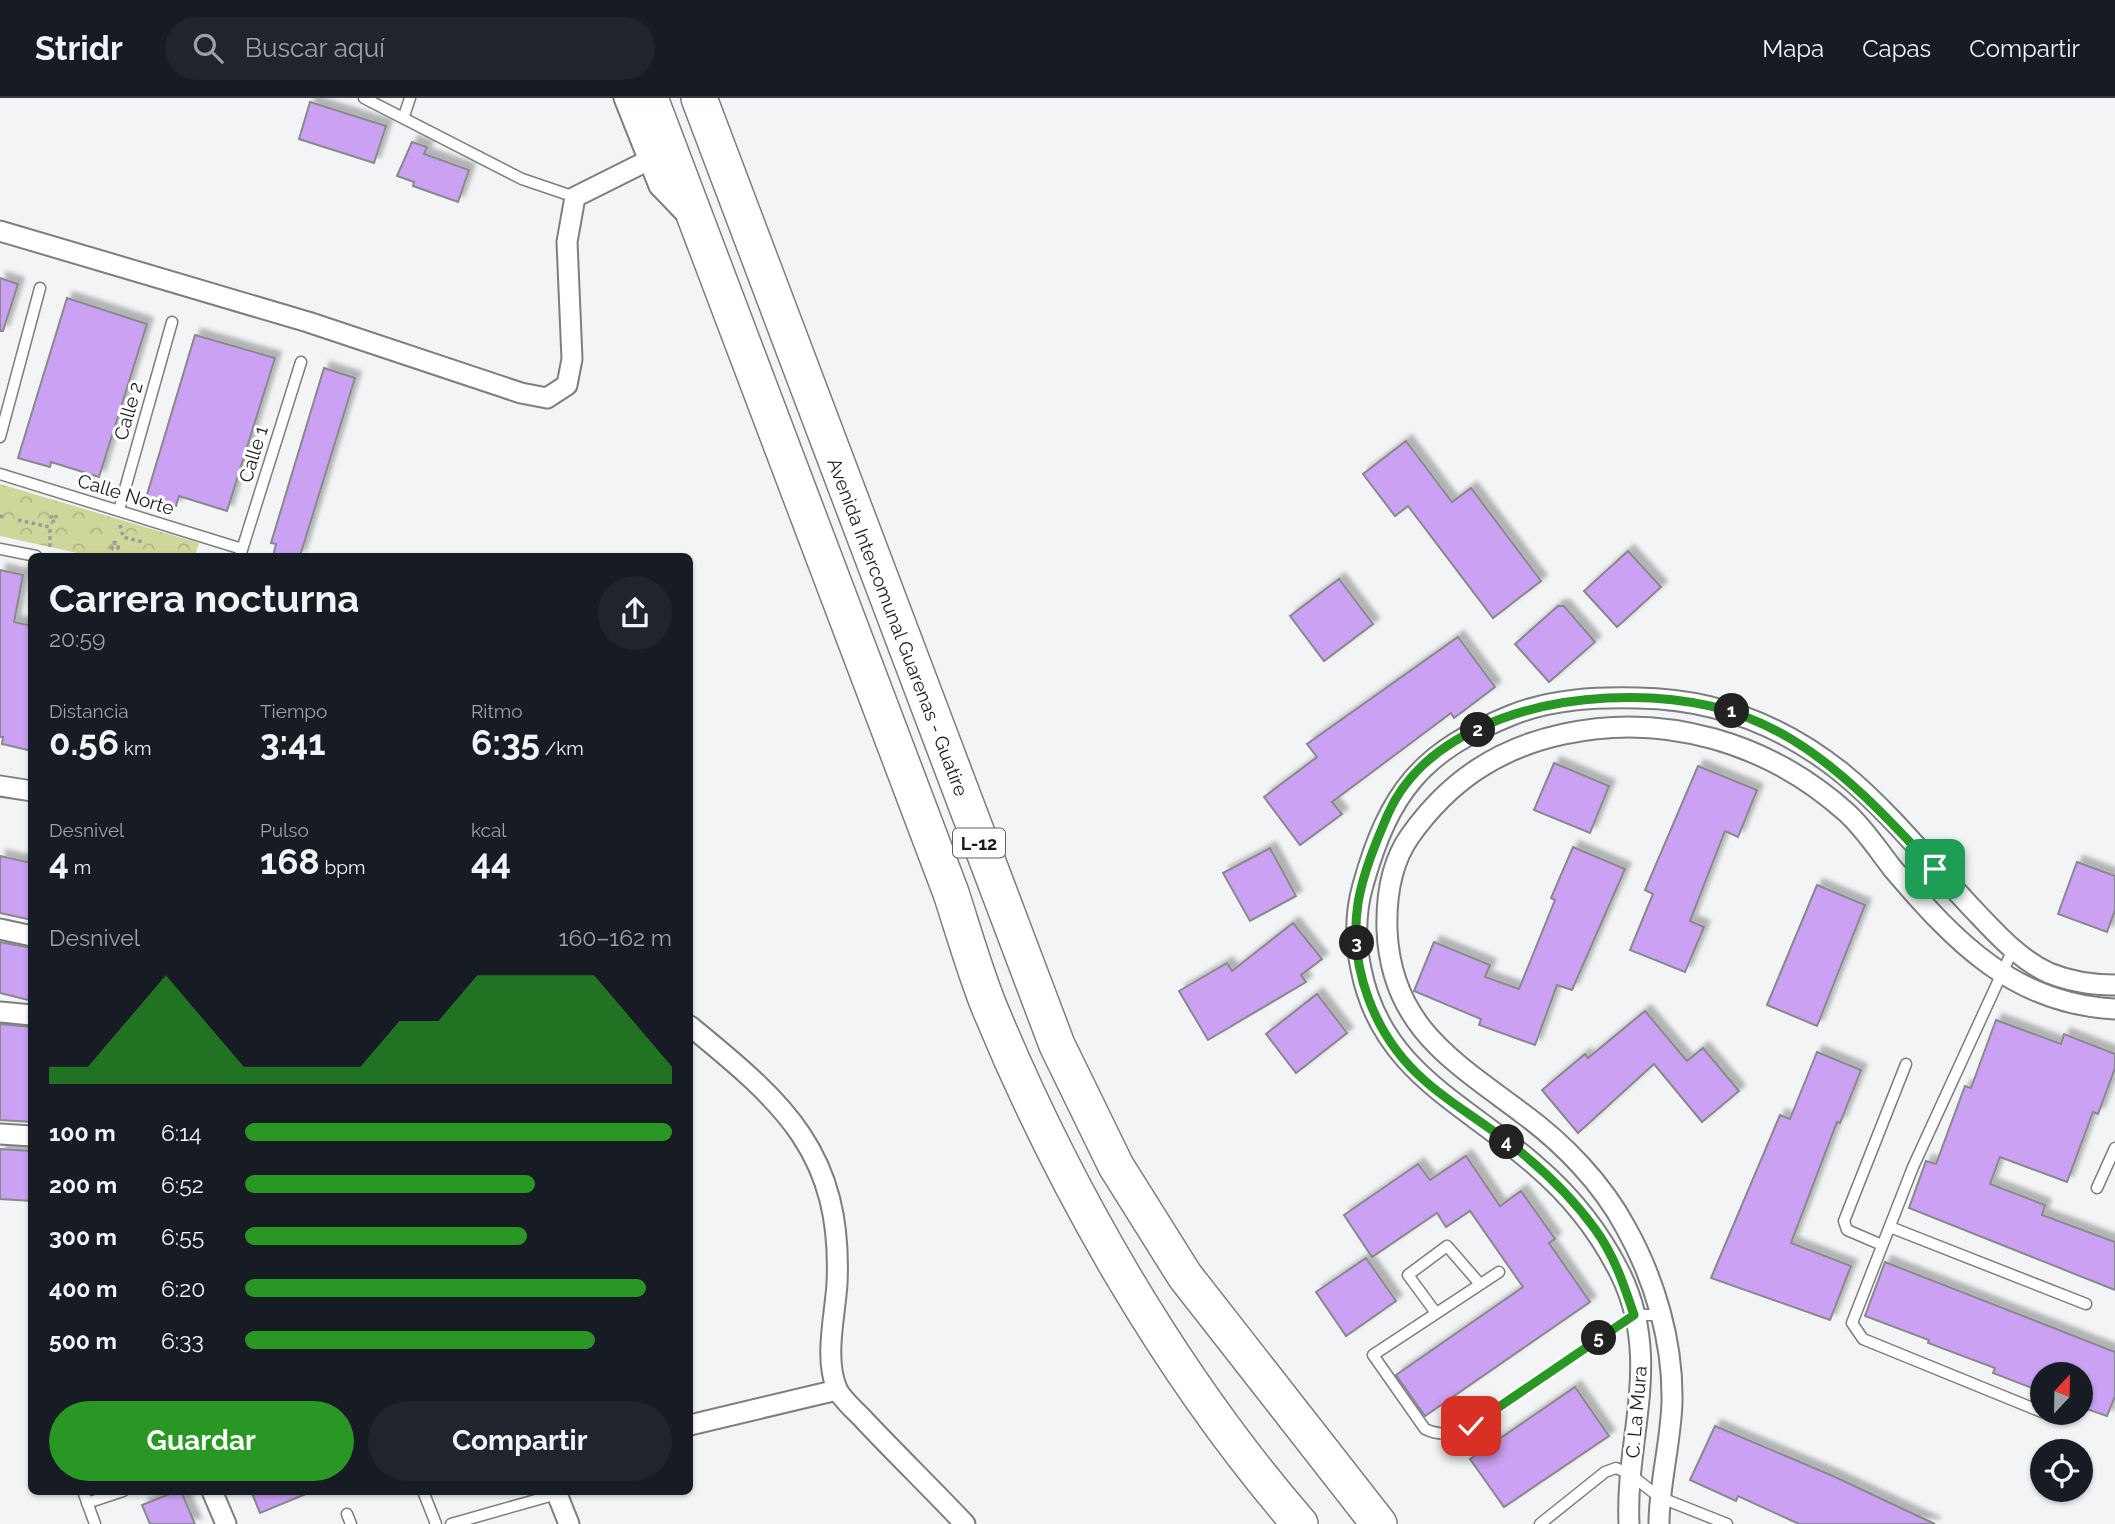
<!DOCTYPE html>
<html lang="es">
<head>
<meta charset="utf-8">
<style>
  body { margin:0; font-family:Raleway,sans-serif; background:#20242c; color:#f1f3f6; height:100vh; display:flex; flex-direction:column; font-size:26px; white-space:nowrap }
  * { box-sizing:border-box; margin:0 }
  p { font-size:23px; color:#9ea1a6 }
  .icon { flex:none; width:38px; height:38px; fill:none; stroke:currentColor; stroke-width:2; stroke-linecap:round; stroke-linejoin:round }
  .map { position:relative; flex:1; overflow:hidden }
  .panel { position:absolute; left:28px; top:455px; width:665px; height:942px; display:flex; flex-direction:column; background:#171b24; border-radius:10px; box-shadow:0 2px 5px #0004 }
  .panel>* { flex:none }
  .needle { width:46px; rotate:22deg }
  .controls { position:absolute; left:2030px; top:1264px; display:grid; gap:14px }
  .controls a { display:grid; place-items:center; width:63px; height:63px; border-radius:50%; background:#171b24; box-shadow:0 2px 5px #0004; font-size:35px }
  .pin { position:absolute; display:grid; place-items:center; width:60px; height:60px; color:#fff; margin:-30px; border-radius:14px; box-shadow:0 4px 10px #0006 }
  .km { position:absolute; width:35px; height:35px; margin:-18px; border-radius:50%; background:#222; color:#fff; font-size:19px; line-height:35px; text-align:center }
  .round { display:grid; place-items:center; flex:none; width:74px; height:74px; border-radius:37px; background:#20242c }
  .head { display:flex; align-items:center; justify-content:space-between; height:119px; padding:0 21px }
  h1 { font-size:38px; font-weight:700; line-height:52px }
  .stats { display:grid; grid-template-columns:repeat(3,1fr); gap:10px; height:119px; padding:7px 21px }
  .stats div { display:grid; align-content:center }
  .stats b { font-size:35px; font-weight:700 }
  .stats small { font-size:19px; font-weight:400 }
  .stats p { font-size:19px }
  .chart { height:196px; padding:14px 21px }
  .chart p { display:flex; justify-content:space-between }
  .chart svg { width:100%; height:126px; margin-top:7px; fill:#289723; opacity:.7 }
  .primary-button { display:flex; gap:14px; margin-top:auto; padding:14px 21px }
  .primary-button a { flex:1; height:80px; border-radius:42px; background:#289723; color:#fff; font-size:28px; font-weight:700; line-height:80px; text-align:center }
  .primary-button a+a { background:#20242c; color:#f1f3f6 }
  ul { padding:0 21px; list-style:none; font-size:23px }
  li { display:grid; grid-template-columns:112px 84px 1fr; align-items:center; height:52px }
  li i { height:18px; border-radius:9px; background:#289723 }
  header { display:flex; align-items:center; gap:42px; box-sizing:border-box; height:98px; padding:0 35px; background:#171b24; border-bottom:2px solid #363941 }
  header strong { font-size:33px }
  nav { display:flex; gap:38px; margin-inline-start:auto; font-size:24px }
  .search { width:490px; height:63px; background:#20242c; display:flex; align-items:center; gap:18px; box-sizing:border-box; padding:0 24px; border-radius:38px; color:#9ea1a6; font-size:26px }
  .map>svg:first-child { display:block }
  .park { fill:url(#park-crowns) }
  .building { fill:#cba1f3; stroke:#89888a; stroke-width:2; filter:url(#shadow) }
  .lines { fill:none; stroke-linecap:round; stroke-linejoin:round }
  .lane-casing { stroke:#7d7e80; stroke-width:13 }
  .street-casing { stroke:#7d7e80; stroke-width:23 }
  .highway-casing { stroke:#7d7e80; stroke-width:38 }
  .path { stroke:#999b9c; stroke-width:3.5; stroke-dasharray:3.5 3.5; stroke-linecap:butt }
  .lane { stroke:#fff; stroke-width:10 }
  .street { stroke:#fff; stroke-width:19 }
  .highway { stroke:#fff; stroke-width:35 }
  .route-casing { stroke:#fff; stroke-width:14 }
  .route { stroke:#289723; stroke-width:9 }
  .labels { text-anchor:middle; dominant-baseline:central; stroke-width:6; stroke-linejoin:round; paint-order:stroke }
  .shield { fill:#fff; stroke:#5f5f60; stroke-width:2 }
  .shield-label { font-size:18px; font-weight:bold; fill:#1a1b1c }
  .street-label { font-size:19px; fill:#1a1b1c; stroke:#fff }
</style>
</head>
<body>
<header>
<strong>Stridr</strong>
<div class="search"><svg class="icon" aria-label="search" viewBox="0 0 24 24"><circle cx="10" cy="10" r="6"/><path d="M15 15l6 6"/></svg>Buscar aquí</div>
<nav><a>Mapa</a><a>Capas</a><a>Compartir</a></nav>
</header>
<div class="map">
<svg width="2115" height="1426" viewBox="0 0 2115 1426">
  <defs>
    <pattern id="park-crowns" width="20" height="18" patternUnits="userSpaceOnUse" patternTransform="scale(1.75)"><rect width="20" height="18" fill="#ced699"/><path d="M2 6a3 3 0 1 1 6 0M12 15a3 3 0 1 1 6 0" fill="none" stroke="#b0b783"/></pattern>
    <filter id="shadow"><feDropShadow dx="6" dy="-6" stdDeviation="2" flood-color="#0004"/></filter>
  </defs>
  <rect width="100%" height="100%" fill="#f2f4f6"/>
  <path class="park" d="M0,386L199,445L195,458H91L0,438Z"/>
  <g class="building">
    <path d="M310,4L386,28L374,65L299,41Z"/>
    <path d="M412,44L427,49L424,56L469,72L458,104L413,88L414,84L397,78Z"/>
    <path d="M0,180L18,186L3,233H0Z"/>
    <path d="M67,200L147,226L99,379L51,364L50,369L18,360Z"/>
    <path d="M195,237L275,260L227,413L179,398L176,408L146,400Z"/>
    <path d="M324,270L355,280L300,458H273L276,446L271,445Z"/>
    <path d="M1406,343L1452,404L1471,390L1541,483L1493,520L1408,408L1395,418L1363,376Z"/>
    <path d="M1628,453L1661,489L1617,529L1584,493Z"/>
    <path d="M0,472L23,477L14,524L32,528V653L2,646L3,639H0Z"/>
    <path d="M1339,481L1373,526L1324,563L1290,518Z"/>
    <path d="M1558,508H1564L1595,544L1549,584L1515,546Z"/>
    <path d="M1458,539L1495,589L1454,620L1451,615L1332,704L1342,716L1300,747L1264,699L1317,659L1307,646Z"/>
    <path d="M1554,665L1609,688L1590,735L1534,712Z"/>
    <path d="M1698,668L1757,692L1738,739L1725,733L1690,823L1704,829L1685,874L1630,852L1653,796L1645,792Z"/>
    <path d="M1573,749L1625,771L1572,892L1557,887L1535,947L1479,927L1481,921L1414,893L1434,844L1490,867L1485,879L1519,891L1555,802L1551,800Z"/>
    <path d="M1270,750L1296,798L1250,823L1223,775Z"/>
    <path d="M0,758L32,765V822L0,815Z"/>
    <path d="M2077,764L2115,778V812L2107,834L2058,816Z"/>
    <path d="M1817,787L1865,807L1817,928L1767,907Z"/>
    <path d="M1293,825L1322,861L1301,877L1306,884L1208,942L1179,893L1227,865L1232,873Z"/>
    <path d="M0,844L32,850V903L0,895Z"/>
    <path d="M1317,896L1347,935L1296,975L1266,936Z"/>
    <path d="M1645,913L1687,963L1703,950L1739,993L1702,1024L1654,966L1578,1035L1542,992L1585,956L1588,960Z"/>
    <path d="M1996,922L2061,946L2064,936L2115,956V970L2098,1016L2093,1014L2067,1084L2000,1059L1990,1086L2045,1107L2042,1117L2115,1144V1192L1909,1110L1926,1063L1936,1066L1965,988L1971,990Z"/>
    <path d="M0,926L32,929V1024L0,1022Z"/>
    <path d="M1817,954L1861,972L1840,1025L1837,1024L1791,1145L1851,1168L1830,1222L1711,1180L1780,1017L1790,1021Z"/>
    <path d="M0,1051L32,1053V1103L0,1101Z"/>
    <path d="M1466,1058L1500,1108L1521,1093L1555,1141L1549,1145L1590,1204L1425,1318L1396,1277L1523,1189L1470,1113L1446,1129L1437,1115L1372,1159L1344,1117L1418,1066L1430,1082Z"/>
    <path d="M1366,1160L1396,1203L1346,1238L1316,1194Z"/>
    <path d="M1885,1164L2115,1254V1298L2107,1318L2081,1309V1276H2042V1294L1993,1275L1995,1270L1928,1245L1929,1242L1865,1218Z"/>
    <path d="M1575,1289L1609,1338L1504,1409L1470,1361Z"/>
    <path d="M1715,1328L1833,1378L1935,1426H1799L1738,1398L1736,1403L1690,1382Z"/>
    <path d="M177,1393H181L195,1426H150L142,1407Z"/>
    <path d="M251,1393H313L260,1415Z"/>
  </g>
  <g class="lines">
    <defs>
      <g id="lane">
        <path d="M364,0L522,81L575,99"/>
        <path d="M404,18L410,0"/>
        <path d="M0,339L40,190"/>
        <path d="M0,376L242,451"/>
        <path d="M119,412L172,224"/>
        <path d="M0,451L36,458"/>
        <path d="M240,458L301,264"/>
        <path d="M2013,851L1913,1069L1852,1225L1863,1241L2042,1314"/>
        <path d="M2097,1090L2115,1050"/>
        <path d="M1890,1129L2086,1206"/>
        <path d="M1882,1147L1847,1132L1844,1123L1906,966"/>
        <path d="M1499,1174L1373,1257L1425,1331C1442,1339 1453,1335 1471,1328L1634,1217H1662"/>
        <path d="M1436,1215L1408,1177L1447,1148L1480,1186"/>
        <path d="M83,1393L95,1426"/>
        <path d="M423,1393L436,1426"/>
        <path d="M87,1405L123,1393"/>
        <path d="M347,1416L351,1426"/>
        <path d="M451,1426L557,1396"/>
        <path d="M1540,1426L1605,1374L1616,1370L1630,1376L1659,1399L1727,1426"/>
      </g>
      <g id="street">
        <path d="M624,0L659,88L685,115"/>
        <path d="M0,133L308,224L521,295L547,300L567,287L572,261L567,144L575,99L649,62"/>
        <path d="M0,688L32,693"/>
        <path d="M0,831L32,838"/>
        <path d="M0,914L32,917"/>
        <path d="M690,928C784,1005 843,1055 837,1186C835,1218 824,1260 837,1291C842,1302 857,1314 865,1323C898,1358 932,1391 965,1426"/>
        <path d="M0,1036L32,1038"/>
        <path d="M690,1327L837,1292"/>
        <path d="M212,1393L226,1426"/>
        <path d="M557,1396L569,1426"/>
        <path d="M1629,1426C1625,1338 1663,1262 1620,1175C1599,1133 1571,1098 1536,1068C1465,1005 1381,974 1361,871C1355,843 1355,815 1363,787C1389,694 1422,653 1512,617C1552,601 1596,599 1638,600C1714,601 1782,627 1841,674C1889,713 1929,764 1971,809C1994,833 2018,861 2049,875C2071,884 2091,887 2115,887"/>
        <path d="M1659,1426C1659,1385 1671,1345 1672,1303C1673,1244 1655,1182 1626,1130C1602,1085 1563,1045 1522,1015C1453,963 1391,928 1387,832C1386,799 1391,765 1410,738C1449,683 1498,650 1564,636C1665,614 1769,645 1846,714C1864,730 1878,752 1893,771C1955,844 2014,906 2115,911"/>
      </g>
      <g id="highway">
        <path d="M650,0L951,795C963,832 974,870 988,906C1063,1089 1170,1276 1300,1426"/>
        <path d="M699,0L1057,947L1116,1068L1185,1178L1379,1426"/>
      </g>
    </defs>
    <use href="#lane" class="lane-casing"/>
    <use href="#street" class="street-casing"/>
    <use href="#highway" class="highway-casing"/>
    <g class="path">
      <path d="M55,417L57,421L52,424L51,419Z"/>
      <path d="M0,418L3,419"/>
      <path d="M18,422L50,429V449"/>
      <path d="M120,427L123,439L143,444"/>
      <circle cx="115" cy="448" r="3.5"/>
      <path d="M151,458L152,456"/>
    </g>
    <use href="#lane" class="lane"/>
    <use href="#street" class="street"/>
    <use href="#highway" class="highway"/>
  </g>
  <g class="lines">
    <defs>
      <path id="route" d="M1471,1328L1634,1217C1624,1187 1614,1157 1595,1131C1569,1095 1535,1064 1500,1038C1475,1019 1447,1003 1424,982C1375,939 1348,870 1358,805C1363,775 1376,744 1388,716C1424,635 1527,604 1607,600C1765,592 1835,663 1935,771"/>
    </defs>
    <use href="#route" class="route-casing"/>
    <use href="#route" class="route"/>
  </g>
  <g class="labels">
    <rect class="shield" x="953" y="730.5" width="52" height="29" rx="5"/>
    <g class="shield-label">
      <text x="979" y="745">L-12</text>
    </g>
    <g class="street-label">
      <text transform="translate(128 313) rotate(-74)">Calle 2</text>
      <text transform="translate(253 356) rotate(-73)">Calle 1</text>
      <text transform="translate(126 396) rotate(17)">Calle Norte</text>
      <text transform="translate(898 529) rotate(69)">Avenida Intercomunal Guarenas - Guatire</text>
      <text transform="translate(1636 1314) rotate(-85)">C. La Mura</text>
    </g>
  </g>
</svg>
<div class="controls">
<a><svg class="needle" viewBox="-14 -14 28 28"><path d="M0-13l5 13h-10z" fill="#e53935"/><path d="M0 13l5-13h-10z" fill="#9ea1a6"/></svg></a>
<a><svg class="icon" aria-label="locate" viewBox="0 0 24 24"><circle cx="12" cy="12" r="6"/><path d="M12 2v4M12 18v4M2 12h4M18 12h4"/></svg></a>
</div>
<div class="pin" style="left:1935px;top:771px;background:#1e9e55"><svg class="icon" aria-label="arrive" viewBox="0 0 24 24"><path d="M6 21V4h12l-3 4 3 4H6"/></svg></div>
<div class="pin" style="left:1471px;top:1328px;background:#d93025"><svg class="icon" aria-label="check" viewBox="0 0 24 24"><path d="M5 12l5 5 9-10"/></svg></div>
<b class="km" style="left:1732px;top:613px">1</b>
<b class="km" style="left:1478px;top:632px">2</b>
<b class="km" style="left:1357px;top:845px">3</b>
<b class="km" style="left:1507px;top:1044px">4</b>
<b class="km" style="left:1599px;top:1240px">5</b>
<section class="panel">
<div class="head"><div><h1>Carrera nocturna</h1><p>20:59</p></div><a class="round"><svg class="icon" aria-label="share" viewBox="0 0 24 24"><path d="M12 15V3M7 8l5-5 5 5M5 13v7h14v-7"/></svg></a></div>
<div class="stats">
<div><p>Distancia</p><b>0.56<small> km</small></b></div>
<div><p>Tiempo</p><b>3:41</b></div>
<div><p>Ritmo</p><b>6:35<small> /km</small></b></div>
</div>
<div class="stats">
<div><p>Desnivel</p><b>4<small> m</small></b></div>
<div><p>Pulso</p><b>168<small> bpm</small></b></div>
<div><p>kcal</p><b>44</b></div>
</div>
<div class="chart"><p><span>Desnivel</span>160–162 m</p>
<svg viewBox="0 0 160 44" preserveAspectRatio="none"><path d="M0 44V38L10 38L20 22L30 6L40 22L50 38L60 38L70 38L80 38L90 22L100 22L110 6L120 6L130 6L140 6L150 22L160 38V44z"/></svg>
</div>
<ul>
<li><b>100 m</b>6:14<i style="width:100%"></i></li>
<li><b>200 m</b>6:52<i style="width:68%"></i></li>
<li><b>300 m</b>6:55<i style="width:66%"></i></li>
<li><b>400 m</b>6:20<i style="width:94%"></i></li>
<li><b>500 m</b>6:33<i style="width:82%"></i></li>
</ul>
<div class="primary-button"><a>Guardar</a><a>Compartir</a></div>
</section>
</div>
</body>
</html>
